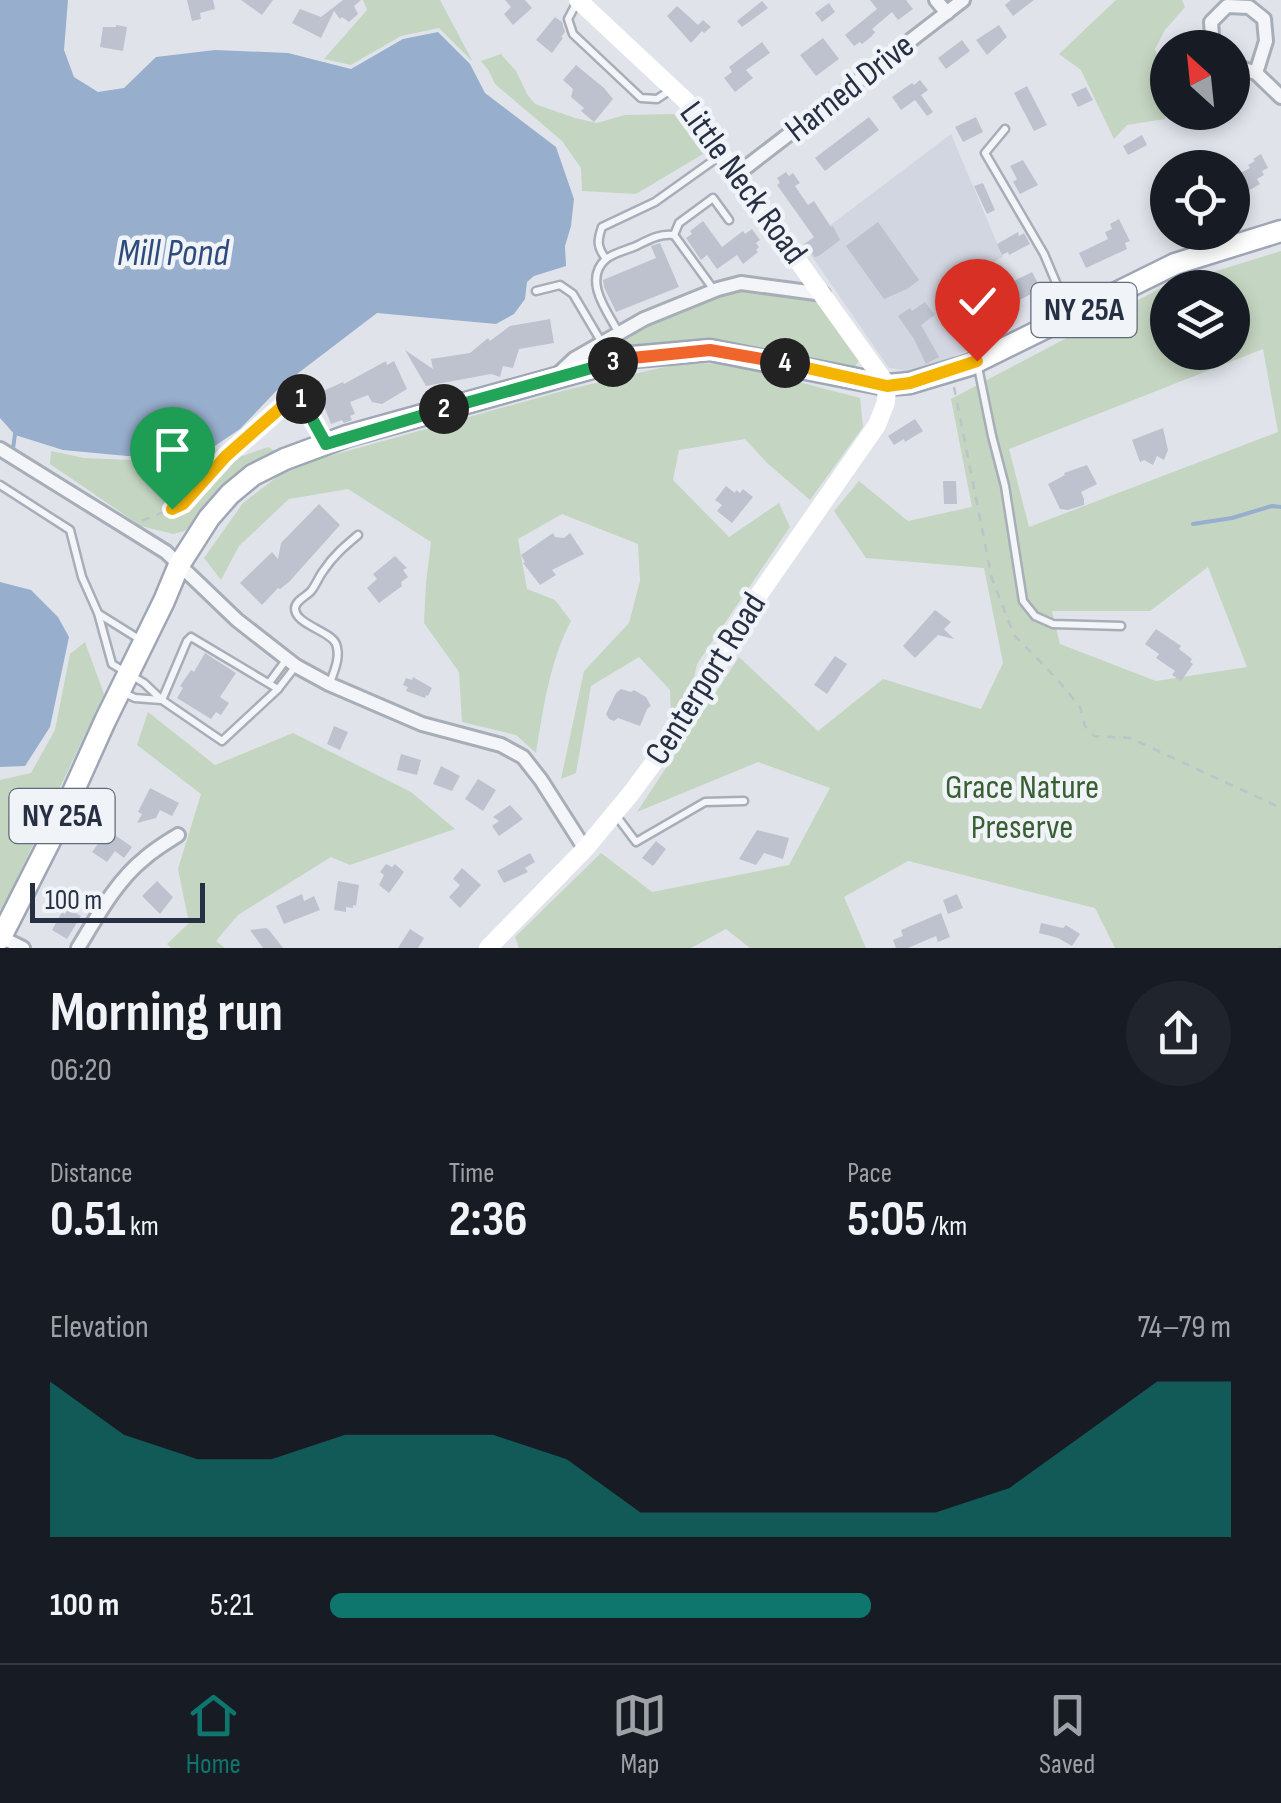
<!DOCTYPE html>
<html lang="en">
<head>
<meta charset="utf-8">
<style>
  body { margin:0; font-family:"Sofia Sans Condensed",sans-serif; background:#20242c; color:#f1f3f6; height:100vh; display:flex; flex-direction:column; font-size:38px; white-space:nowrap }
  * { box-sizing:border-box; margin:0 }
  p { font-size:32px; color:#9ea1a6 }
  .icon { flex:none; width:55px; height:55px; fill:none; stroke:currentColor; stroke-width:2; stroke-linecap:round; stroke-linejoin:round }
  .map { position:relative; height:948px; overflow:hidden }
  .drawer { display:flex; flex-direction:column; background:#171b24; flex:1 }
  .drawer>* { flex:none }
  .needle { width:65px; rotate:333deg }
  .tools { position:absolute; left:1150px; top:30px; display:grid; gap:20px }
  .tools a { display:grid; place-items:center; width:100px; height:100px; border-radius:50%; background:#171b24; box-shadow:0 5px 15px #0003; font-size:50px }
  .scale { position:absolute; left:30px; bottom:25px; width:175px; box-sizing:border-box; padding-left:10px; border:5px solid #273043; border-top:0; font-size:28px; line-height:35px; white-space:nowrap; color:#273043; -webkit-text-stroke:8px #f0f3f8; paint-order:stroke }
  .pin { position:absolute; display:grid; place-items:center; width:85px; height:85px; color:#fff; margin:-102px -42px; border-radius:50% 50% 50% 0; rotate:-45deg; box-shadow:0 0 10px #0007 }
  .pin .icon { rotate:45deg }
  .km { position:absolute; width:50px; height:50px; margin:-25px; border-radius:50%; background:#222; color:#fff; font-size:28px; line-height:50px; text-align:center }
  .round { display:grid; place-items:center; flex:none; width:105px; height:105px; border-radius:52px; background:#20242c }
  .overview { display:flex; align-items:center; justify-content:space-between; height:170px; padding:0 50px }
  h1 { font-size:55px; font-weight:700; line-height:75px }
  .metrics { display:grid; grid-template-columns:repeat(3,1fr); gap:15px; height:170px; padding:10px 50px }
  .metrics div { display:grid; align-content:center }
  .metrics b { font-size:50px; font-weight:700 }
  .metrics small { font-size:28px; font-weight:400 }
  .metrics p { font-size:28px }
  .chart { height:280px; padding:20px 50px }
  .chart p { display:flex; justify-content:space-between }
  .chart svg { width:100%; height:180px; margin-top:10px; fill:#0f766e; opacity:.7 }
  ul { padding:0 50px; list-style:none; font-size:32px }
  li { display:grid; grid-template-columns:160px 120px 1fr; align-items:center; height:75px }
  li i { height:25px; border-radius:12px; background:#0f766e }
  .tab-bar { display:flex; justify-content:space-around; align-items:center; height:140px; border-top:2px solid #363941; background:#171b24; font-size:28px; color:#9ea1a6 }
  .tab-bar a { display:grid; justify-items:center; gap:5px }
  .tab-bar .current { color:#0f766e }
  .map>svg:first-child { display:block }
  .built { fill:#d2d6e0 }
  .green { fill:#c4d5c1; fill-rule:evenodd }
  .water { fill:#98aecd }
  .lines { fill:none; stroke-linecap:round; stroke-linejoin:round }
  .stream { stroke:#98aecd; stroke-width:4 }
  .building { fill:#bdc2ce }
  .lane-casing { stroke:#a8aeb8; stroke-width:11 }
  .street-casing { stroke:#a8aeb8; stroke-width:18 }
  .primary-casing { stroke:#9fa7b7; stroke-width:25 }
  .path { stroke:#bec2c9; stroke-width:2.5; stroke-dasharray:8 8; stroke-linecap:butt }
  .lane { stroke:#f3f5f8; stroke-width:6 }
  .street { stroke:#f3f5f8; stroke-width:12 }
  .secondary { stroke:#fff; stroke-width:18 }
  .primary { stroke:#fff; stroke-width:20 }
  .split-1-casing { stroke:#fff; stroke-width:20 }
  .split-2-casing { stroke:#fff; stroke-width:20 }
  .split-3-casing { stroke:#fff; stroke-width:20 }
  .split-4-casing { stroke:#fff; stroke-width:20 }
  .split-5-casing { stroke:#fff; stroke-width:20 }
  .split-1 { stroke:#f5b400; stroke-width:12 }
  .split-2 { stroke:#22a559; stroke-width:12 }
  .split-3 { stroke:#22a559; stroke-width:12 }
  .split-4 { stroke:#f0652b; stroke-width:12 }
  .split-5 { stroke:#f5b400; stroke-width:12 }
  .labels { text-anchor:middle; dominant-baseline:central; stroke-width:9; stroke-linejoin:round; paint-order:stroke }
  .shield { fill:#f0f3f8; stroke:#636a79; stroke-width:2.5 }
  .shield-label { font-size:32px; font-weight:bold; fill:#273043 }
  .street-label { font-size:35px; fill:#273043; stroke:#f0f3f8 }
  .park-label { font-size:35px; fill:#396033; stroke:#f0f3f8 }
  .water-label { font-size:38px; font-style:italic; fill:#2e4b7b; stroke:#f0f3f8 }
</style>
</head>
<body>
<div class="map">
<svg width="1281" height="948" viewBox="0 0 1281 948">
  <rect width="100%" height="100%" fill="#e0e4ea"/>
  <path class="built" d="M951,134L1003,257L974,272L1002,335L917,373L889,368L804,245Z"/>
  <g class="green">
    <path d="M363,0H440L473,62L439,28L401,36L351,65L324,59L367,10Z"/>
    <path d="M1116,0H1182L1185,7L1165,30L1155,49C1163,72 1173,96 1165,119L1127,125L1114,139L1081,70L1059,54Z"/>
    <path d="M501,54L516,71L527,94L535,104L575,118L597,123L625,115L674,114L703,154L636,194L582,191L581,168L562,141L495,84L489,71L481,61Z"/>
    <path d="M1281,251V948H1115L1095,908L908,861L844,897L866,948H750L726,929L691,948H519L515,937L601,853L652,892L789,865L830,788L758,762L637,812L739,657L818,731L883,679L981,709L1003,663L984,568L866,558L834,511L859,481L908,521L972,507L951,399L1161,288ZM1168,288H1232V352H1168ZM1263,349L1278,432L1029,527L1009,449ZM1208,567L1247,667L1156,681L1060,644L1052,611H1150Z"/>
    <path d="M739,287L815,298L860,358L852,373L771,354L574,363L644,323Z"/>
    <path d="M727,363L860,398L863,427L810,500L766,462L745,439L679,450L673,480L729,537L779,503L790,527L697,664L692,687L671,719L670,690L639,657L591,686L576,773L561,779L584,671L629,623L640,581L638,544L562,514L518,539L527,589L555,600L571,621C550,661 543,709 536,753L516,735L462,722L459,672L424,623L426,583L431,542L348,489L289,499L239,546L221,580L204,558L243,503L290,467L566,390L677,364Z"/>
    <path d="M258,422L236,447L243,456L268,447L279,453L221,493L185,531L173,534L141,526L50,464L51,451L84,458L199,463Z"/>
    <path d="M85,642L104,694L6,902L0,910V780L31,773L55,730L70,654Z"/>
    <path d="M148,712L215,765L293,733L411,792L455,829L350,865L331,857L238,915L216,941L225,948H171L167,944L189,923L178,869L201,794L137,745Z"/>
  </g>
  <g class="water">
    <path d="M0,0H68L64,50L74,77L98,92L124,88L156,57L215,50L288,53L351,69L403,39L438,32L470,64L485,93L556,147L574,199L571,226L565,246L566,266L534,276L527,282L525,299L514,314L496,324L377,313L280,387L240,429L200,456H127L63,450L15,435L0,418Z"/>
    <path d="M0,582L31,590L58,617L69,637L50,727L25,766L0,767Z"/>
  </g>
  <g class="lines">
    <g class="stream">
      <path d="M13,449L15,434"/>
      <path d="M1193,524L1232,518L1272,506L1281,507"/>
    </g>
  </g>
  <g class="building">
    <path d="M187,0H213L215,9L200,13L201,19L192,21Z"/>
    <path d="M241,0H273L262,15Z"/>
    <path d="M343,0H361L354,6L358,14L349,22L342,17L340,19L334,11L321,38L292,23L300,9L321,17Z"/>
    <path d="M505,0H525L532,8L513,25L504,14L511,7Z"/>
    <path d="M870,0H906L913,9L898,20L892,12L872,29L875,32L871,37L862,44L860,42L854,46L845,35L877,9Z"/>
    <path d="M1011,0H1034L1013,16L1005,5Z"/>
    <path d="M762,1L768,8L742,27L737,21Z"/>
    <path d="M829,3L835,12L822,22L815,13Z"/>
    <path d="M677,6L698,25L703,20L711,27L704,33L702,31L691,43L667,16Z"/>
    <path d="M555,17L562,22L565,32L561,37L563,38L552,53L536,40Z"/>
    <path d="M116,25L127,27L123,51L100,47L103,27H116Z"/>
    <path d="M999,25L1007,37L987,55L976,40Z"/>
    <path d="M823,38L839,59L816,76L800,55Z"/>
    <path d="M962,40L970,51L946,69L938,58Z"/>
    <path d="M762,42L770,53L746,70L753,78L735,92L724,78L732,72L729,67Z"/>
    <path d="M576,65L604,88L613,99L594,122L581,111L584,108L571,97L573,89L563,80Z"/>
    <path d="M920,80L928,90L921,95L933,112L927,116L915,100L901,110L892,97L912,83L914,85Z"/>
    <path d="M1027,86L1047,125L1034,131L1014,93Z"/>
    <path d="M1086,87L1093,100L1078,107L1071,94Z"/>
    <path d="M869,117L879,130L825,171L815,158Z"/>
    <path d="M976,117L983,132L963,142L955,127Z"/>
    <path d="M1142,135L1147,145L1128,155L1123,146Z"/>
    <path d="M1261,154L1268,168L1262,171L1264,175L1257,179L1260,184L1239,196L1232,181L1238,178L1236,175L1250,168L1248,165L1255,161L1253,159Z"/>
    <path d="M1023,160L1038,185L1020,194L1013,182L1017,179L1010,166Z"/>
    <path d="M786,172L789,176L793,173L800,183L795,186L808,205L814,201L831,227L833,226L840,240L819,256L814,257L812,253L809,255L803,245L814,237L777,185L780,183L777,178Z"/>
    <path d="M983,183L995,210L987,214L974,186Z"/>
    <path d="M1119,219L1130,241L1125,243L1127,249L1086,268L1079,253L1108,239L1105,232L1112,229L1110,224Z"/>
    <path d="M703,221L722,247L743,231L745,234L752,229L760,240L756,243L759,247L756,250L758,252L743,264L737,255L717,269L707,255L701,260L686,238L692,234L690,231Z"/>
    <path d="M878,222L919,280L907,289L884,299L846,246Z"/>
    <path d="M1018,232L1019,236L1024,233L1030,244L1009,255L1008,252L1002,255L997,244Z"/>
    <path d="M660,243L679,287L616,312L604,287L603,280L656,258L651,246Z"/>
    <path d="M1032,272L1041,289L1000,310L990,288L999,284L1000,287L1006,285Z"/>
    <path d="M925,302L935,315L921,325L939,357L926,364L914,339L898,316L910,308L912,311Z"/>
    <path d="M550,319L554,343L519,349L513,368L503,366L500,377L491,374L426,386L405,350L433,369L431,359L470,353L488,338L490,341L510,326Z"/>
    <path d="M386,361L387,365L394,361L407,389L382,404L372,402L368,395L350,402L355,414L350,416L352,420L344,423L342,420L331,424L319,393L343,382L344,384Z"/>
    <path d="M915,419L923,431L905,442L904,439L894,445L888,436Z"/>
    <path d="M1163,428L1168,450L1164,460L1157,456L1153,465L1144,460L1140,462L1132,440Z"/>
    <path d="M1087,465L1097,484L1081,492L1084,499V505L1068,510L1060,509L1048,484L1065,475L1064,473Z"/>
    <path d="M943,481H956L957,504H944Z"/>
    <path d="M726,486L735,493L736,490L740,493L743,489L753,497L732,523L717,511L722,505L715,500Z"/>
    <path d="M319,504L340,525L289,582L280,589L278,588L262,605L240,583L272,552L278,559L281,543Z"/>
    <path d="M553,533L555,537L564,538L570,533L584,554L552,570L556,575L540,585L523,563L525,562L521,555Z"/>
    <path d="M395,556L407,568L403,570L408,577L401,582L402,586L379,603L367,588L377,579L373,574Z"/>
    <path d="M935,610L951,622L944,629L954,639L938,635L915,658L903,646Z"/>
    <path d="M1156,629L1181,646L1179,649L1192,659L1190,662L1193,664L1181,681L1172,675L1175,671L1156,658L1159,654L1145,644Z"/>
    <path d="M205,653L236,673L220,697L229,703L221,715L216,712L211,719L177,698L183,688L180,686L191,670L194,672Z"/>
    <path d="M835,656L847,664L827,694L814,685Z"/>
    <path d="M413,677L432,688L428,696L426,695L425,698L406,691L408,687L403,685L406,678L412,680Z"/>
    <path d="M621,689L631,692L634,690L646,697L651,706L647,709L640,726L618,718L614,721L609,719L606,714L616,693Z"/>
    <path d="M334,726L348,732L340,750L327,744Z"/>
    <path d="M401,754L421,760L417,775L397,770Z"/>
    <path d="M441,766L460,776L452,791L433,784Z"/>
    <path d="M478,779L496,790L483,811L465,799Z"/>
    <path d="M150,788L179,803L172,816L160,810L156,818L137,823L142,814L138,812Z"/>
    <path d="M510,805L523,819L499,836L492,826L499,821L493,817Z"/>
    <path d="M108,830L132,847L124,858L115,851L107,862L92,852Z"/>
    <path d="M757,830L789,838L783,859L764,853L756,865L739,859Z"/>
    <path d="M656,841L666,849L653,866L642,858Z"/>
    <path d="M530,853L535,862L525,868L528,872L504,883L497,871Z"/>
    <path d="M386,864L392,867L395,864L404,872L389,893L379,885L384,875L380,872Z"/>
    <path d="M462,868L481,885L460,908L449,897L460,885L453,879Z"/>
    <path d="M157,881L173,897L160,914L142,896Z"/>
    <path d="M338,881L359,885L356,906L353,905V908L346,907V912L334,910Z"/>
    <path d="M302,894L304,901L314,896L320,910L284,924L276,906Z"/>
    <path d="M957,894L963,908L948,914L943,900Z"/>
    <path d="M68,909L81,916L67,939L52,930L62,912L65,914Z"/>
    <path d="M941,913L950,937L938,942L936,936L908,948H896L893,940L903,936L901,930Z"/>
    <path d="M1041,923L1063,928L1066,925L1080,934L1072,946L1058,938L1039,933Z"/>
    <path d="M266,928L269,930L283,948H263L250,930Z"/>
    <path d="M410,929L424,938L418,948H398Z"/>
  </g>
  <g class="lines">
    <defs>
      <g id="lane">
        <path d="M577,2L568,19L573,34L641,98L657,99L672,89"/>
        <path d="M1005,129L985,153L1044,254L1068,311"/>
        <path d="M606,259C597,247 597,241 602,227L655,202L721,155"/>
        <path d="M714,290L674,235L679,223L713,198L729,220"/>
        <path d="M536,291L560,285L573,294L602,343"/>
        <path d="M619,333C608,313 582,280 606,259C613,253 627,250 636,246C648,240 660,233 674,235"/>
        <path d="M978,367L992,436L1005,486L1023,601L1035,616L1053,624L1121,626"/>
        <path d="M237,448L294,396L303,399L325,442"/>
        <path d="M0,485L70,530L82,577L98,613L112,664L144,683L162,700L222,741L278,689L295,667"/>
        <path d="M99,614L139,639"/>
        <path d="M269,683L286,660"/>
        <path d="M330,683C334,671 341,657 336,644C331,631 294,624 295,608C296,600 307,596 311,591C316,585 319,576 324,570C333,556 345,546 358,535"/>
        <path d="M124,693L135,698L161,700"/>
        <path d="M162,700L187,641L191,637L278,689"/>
        <path d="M615,814L636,842L705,802L744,801"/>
      </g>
      <g id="street">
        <path d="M936,0L947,13"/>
        <path d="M1213,48L1211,22L1227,6L1249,7L1264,19L1266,41L1256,73"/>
        <path d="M1232,65L1256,73L1281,97"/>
        <path d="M736,175L963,0"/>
        <path d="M557,375L574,359L644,319L718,289L741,283L823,294"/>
        <path d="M0,449L166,552L237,620L296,666L329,684L422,724L501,745L523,757L541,780L585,849"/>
        <path d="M1,937L23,948"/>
        <path d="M78,948C97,917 116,881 145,858C155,849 167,842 178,835"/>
      </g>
      <path id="primary" d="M0,939L60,821L105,721L164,601L179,565L209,518L230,494L253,475L285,459L347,436L632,357L710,350L887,385L910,383L970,365L1175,264L1281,231"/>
    </defs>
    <use href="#lane" class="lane-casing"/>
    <use href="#street" class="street-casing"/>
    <use href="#primary" class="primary-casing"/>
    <g class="path">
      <path d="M954,387L992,579L1014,635L1057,679L1080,707L1085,726L1094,736L1130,738L1281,808"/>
      <path d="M142,521L183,504L229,454"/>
      <path d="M1280,948L1281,946"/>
    </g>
    <use href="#lane" class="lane"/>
    <use href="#street" class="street"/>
    <path class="secondary" d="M488,948L585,849L632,792L692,711L742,619L877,425L886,402L887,385L710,138L686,101L578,0"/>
    <use href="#primary" class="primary"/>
  </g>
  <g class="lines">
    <defs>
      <path id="split-1" d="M172,509L183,504L226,456L294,396L301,399"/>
      <path id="split-2" d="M301,399L326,444L444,409"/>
      <path id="split-3" d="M444,409L613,362"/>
      <path id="split-4" d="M613,362L632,358L710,350L785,363"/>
      <path id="split-5" d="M785,363L887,386L910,383L977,361"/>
    </defs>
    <use href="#split-1" class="split-1-casing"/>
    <use href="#split-2" class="split-2-casing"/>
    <use href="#split-3" class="split-3-casing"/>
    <use href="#split-4" class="split-4-casing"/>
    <use href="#split-5" class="split-5-casing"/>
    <use href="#split-1" class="split-1"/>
    <use href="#split-2" class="split-2"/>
    <use href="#split-3" class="split-3"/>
    <use href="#split-4" class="split-4"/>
    <use href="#split-5" class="split-5"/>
  </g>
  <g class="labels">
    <g class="shield">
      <rect x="1031.5" y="283" width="105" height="54" rx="8"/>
      <rect x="9.5" y="789" width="105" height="54" rx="8"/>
    </g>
    <g class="shield-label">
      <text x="1084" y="310">NY 25A</text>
      <text x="62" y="816">NY 25A</text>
    </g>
    <g class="street-label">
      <text transform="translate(850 88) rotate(-38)">Harned Drive</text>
      <text transform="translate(743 183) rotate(54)">Little Neck Road</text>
      <text transform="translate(706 679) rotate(-58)">Centerport Road</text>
    </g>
    <g class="park-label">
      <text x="1022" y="787">Grace Nature<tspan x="1022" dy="40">Preserve</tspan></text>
    </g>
    <g class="water-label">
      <text x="173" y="253">Mill Pond</text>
    </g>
  </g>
</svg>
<div class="tools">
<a><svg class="needle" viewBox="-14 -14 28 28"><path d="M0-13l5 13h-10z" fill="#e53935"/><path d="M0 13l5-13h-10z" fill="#9ea1a6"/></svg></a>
<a><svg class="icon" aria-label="locate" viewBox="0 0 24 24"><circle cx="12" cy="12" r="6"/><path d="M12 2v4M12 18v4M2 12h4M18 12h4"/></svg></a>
<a><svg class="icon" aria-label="layers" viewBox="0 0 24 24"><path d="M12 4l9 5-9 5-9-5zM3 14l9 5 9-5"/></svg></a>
</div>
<div class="scale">100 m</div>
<div class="pin" style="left:172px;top:509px;background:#1e9e55"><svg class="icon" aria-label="arrive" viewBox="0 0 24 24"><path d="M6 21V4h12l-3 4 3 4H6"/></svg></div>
<div class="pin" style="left:977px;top:361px;background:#d93025"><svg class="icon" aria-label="check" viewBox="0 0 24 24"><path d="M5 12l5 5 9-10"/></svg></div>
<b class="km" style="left:301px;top:399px">1</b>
<b class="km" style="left:444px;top:409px">2</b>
<b class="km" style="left:613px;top:362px">3</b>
<b class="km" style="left:785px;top:363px">4</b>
</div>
<section class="drawer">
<div class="overview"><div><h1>Morning run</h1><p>06:20</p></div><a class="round"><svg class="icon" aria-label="share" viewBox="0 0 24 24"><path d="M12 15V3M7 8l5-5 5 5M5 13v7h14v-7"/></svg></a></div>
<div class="metrics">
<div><p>Distance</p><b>0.51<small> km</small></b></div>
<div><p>Time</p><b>2:36</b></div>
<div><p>Pace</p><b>5:05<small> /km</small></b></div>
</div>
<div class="chart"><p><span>Elevation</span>74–79 m</p>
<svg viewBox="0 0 160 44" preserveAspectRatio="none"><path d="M0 44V6L10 19L20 25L30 25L40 19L50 19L60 19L70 25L80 38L90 38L100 38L110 38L120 38L130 32L140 19L150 6L160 6V44z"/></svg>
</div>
<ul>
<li><b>100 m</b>5:21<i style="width:60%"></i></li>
</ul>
</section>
<nav class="tab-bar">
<a class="current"><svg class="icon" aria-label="home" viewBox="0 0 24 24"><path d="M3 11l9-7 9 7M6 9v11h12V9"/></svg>Home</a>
<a><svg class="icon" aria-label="map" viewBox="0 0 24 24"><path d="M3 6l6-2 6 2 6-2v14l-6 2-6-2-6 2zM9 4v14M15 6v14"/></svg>Map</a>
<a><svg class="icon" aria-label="saved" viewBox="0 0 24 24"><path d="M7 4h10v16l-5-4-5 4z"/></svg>Saved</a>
</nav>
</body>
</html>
